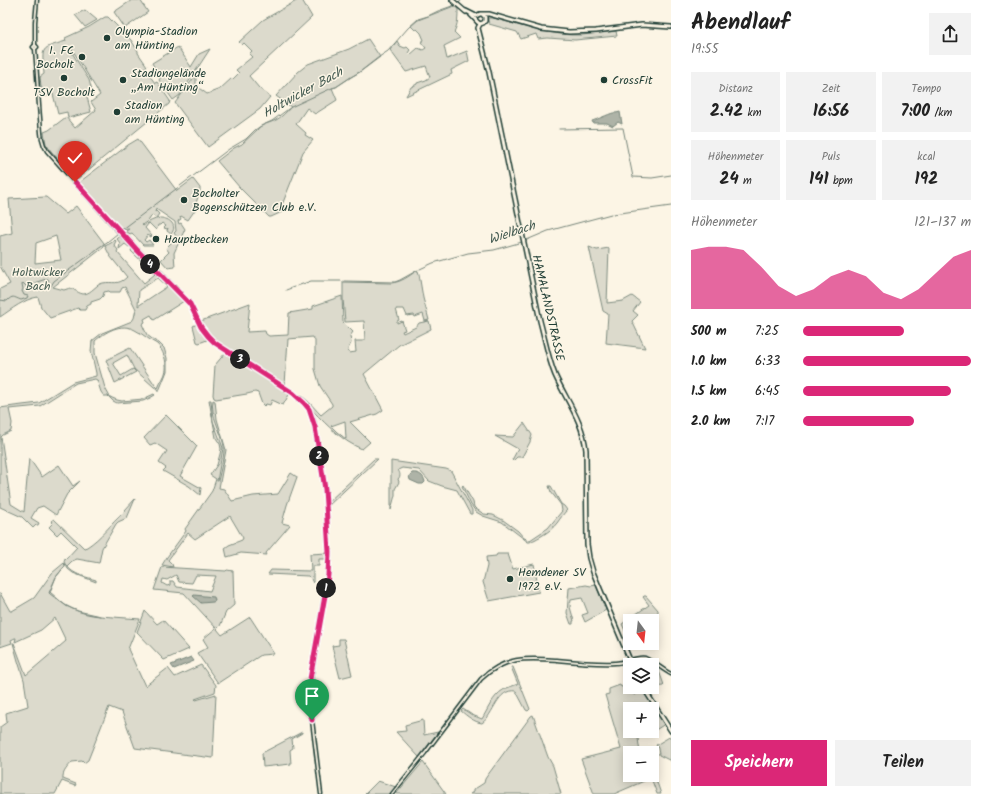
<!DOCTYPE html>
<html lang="de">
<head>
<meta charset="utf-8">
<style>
  body { margin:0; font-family:Kalam,sans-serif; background:#f2f2f2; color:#222; height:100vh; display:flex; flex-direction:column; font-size:15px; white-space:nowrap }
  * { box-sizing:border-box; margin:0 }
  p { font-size:13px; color:#767676 }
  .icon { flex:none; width:22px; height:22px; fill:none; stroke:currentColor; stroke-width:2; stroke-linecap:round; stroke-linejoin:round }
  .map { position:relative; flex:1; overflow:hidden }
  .side { display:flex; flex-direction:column; background:#fff; width:320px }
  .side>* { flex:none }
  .needle { width:26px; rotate:165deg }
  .fabs { position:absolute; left:623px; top:614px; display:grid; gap:8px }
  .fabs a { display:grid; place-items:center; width:36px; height:36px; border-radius:0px; background:#fff; box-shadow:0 2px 10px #0003; font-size:20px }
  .pin { position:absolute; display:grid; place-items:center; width:34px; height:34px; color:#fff; margin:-41px -17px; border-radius:50% 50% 50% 0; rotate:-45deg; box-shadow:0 0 4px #0007 }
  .pin .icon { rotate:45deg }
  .km { position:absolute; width:20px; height:20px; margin:-10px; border-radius:50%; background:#222; color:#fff; font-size:11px; line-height:20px; text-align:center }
  .round { display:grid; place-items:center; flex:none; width:42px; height:42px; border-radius:0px; background:#f2f2f2 }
  .head { display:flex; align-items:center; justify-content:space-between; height:68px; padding:0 20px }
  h1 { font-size:22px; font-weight:600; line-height:30px }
  .metrics { display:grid; grid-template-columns:repeat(3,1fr); gap:6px; height:68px; padding:4px 20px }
  .metrics div { display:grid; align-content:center; border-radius:0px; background:#f2f2f2; text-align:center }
  .metrics b { font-size:17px; font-weight:600 }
  .metrics small { font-size:11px; font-weight:400 }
  .metrics p { font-size:11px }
  .chart { height:112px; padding:8px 20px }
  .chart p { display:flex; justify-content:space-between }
  .chart svg { width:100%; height:72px; margin-top:4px; fill:#db2777; opacity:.7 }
  .button { display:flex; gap:8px; margin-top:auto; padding:8px 20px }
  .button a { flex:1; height:46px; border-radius:0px; background:#db2777; color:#fff; font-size:16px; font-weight:600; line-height:46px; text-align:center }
  .button a+a { background:#f2f2f2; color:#222 }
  ul { padding:0 20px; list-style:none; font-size:13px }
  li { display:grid; grid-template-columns:64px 48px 1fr; align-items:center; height:30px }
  li i { height:10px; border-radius:5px; background:#db2777 }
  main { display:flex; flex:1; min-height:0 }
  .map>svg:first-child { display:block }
  .green { fill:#dcdacc; stroke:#7e8c80; fill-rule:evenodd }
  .water { fill:#aeb3a7; stroke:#758479 }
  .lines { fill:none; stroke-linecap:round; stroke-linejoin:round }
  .stream { stroke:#758479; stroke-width:1 }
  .minor-casing { stroke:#1f3d34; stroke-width:5 }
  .major-casing { stroke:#1f3d34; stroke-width:6 }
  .minor { stroke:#fcf5e5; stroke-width:2 }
  .major { stroke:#fcf5e5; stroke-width:3 }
  .route-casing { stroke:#fff; stroke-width:8 }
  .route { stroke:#db2777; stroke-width:5 }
  .poi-dot { fill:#1f3d34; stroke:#fcf5e5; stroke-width:1.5 }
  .labels { text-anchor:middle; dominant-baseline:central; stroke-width:3; stroke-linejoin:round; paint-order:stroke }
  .poi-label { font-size:12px; fill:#1f3d34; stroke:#fcf5e5; text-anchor:start }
  .park-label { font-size:12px; fill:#455c52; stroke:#fcf5e5 }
  .street-label { font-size:12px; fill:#1f3d34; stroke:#fcf5e5 }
  .water-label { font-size:13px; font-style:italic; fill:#435a51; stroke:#fcf5e5 }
</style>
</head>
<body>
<main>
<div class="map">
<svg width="671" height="794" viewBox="0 0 671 794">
  <rect width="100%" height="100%" fill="#fcf5e5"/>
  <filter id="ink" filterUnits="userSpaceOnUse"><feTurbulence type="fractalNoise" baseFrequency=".025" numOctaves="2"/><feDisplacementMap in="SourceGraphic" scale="8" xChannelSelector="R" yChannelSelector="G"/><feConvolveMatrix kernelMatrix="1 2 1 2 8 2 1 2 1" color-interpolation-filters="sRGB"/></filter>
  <g filter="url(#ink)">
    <g class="green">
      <path d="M132,0H140L148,12L125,28L114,12Z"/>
      <path d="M298,0H302L312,17L249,76L259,88L270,97L260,109L208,147L175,103L196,75V86L207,94L220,89L232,78L233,79L239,73L236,70L252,57L249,54L252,51L244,43L242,45L239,42L263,20Z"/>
      <path d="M454,6L458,9C458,18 458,24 454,32L460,38L444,46L447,59L467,51L469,61L451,70L452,74L406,96L411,87L417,84V83L426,80L430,77L426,66L406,72L390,50L397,41L400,46L405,48L407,47L410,50L408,53L410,55L418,48L423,50L426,48L421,42L424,40L421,33L417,29L415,30L411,26L418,20Z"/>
      <path d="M85,10L97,20L85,27L75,15Z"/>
      <path d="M105,17H108L131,40L138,51V53L147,66L144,68L155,83L157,82L170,101L169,104L76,180L51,151L46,144L44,132L49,130L66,117L75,128L96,110L91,102L100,95L72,49L71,51L89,80L93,95L87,97L91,112L68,118L67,112L58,114L53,94L44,97L41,86L40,77L44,74C42,46 40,49 66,41L65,38L89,27Z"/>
      <path d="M488,18H494C521,26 553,36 582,35C593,34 605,32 616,31L617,36L575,40L548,38L538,39L536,34L521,39L517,32L489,24L488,20Z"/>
      <path d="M368,39L380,57L360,72L351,77L336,87L332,88L337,100L315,114L307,108L296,124L306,133L305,135L313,140L303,152L280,210L282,212L271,217H269L240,188L217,161L234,148L242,144L258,129V128C263,124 270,123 276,120C282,117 286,112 291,107L276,96L298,72L308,64L349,49Z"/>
      <path d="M178,47L191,67L199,54L210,49L180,95L173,100L159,80L160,78L152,63Z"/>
      <path d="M138,139L177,191L193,179L200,188V191L196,203L195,210L188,220L181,216L180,217L181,219L178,221L179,224L181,223L185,229L174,253L175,267L168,268L161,260L169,252L166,248L171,243L169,240L172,238L173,239L176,236L174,233L176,231L175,222L156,209L155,212L156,211L159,214L156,218L152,215L149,220L142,225L143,226C148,222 154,219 160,218C170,218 178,226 171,234L167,231L168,228L167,229L164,228L166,226L162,223L160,225H158L157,229L156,230L149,223L145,228L152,236L151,237L148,235L144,240L146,242L149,240L153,245H143L132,233L130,234L129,233H126V231L129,229L120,230L77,184L128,145Z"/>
      <path d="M46,197L66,214L76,206L104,243V247L53,287L64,290L70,288C74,289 79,294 84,294C92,293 96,284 103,283C113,281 118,286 127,277L110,256L105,246L111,243L115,240L116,241L114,245L118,250L117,252L144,283L155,274L131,251L132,249L133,248L131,245L129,247L125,244L119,249L120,243L117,239L125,232L144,253L149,256L193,305H189L184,301L154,320L151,315L144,319L145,322L142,324L147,335L155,341L159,343L164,348L167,358V371L159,391H157L158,389L154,387L134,369L127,355L113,363L121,376L133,369L136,372L115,383L106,360L130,348L155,385L158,388C160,382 165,377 166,370C167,361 163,350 157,344C149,340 143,334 135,330C121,322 105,332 95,341V353L105,388L110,397L117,400L122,401L143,399L154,394L155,395L150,398L143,401L117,403L113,401L108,396H104L101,392L97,380L95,379L76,383L40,406L9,409L12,423L11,431L3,435L1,437L11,504L24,512L29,458L42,477L59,465L73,486L80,481L67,494L56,515L43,506L37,508L31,518L39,523L38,525H36L33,528L22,517L0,507V408L14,406L39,403L73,382L96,376V373L91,351L92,341L102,333L132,321L134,318L136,309L125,287L122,288L120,292H110L109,291L104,292L103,296L100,299L91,302V304L87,306L85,310H80L78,308L50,318L41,307L38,297C24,299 12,309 0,317V289L10,284L0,266V236L12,233L9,199ZM56,236L61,260L35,263L36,243ZM158,278L167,286L166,287V288H165L138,306L139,290Z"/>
      <path d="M589,247L597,250L609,248L607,303L623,301L632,296L640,302L633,311L638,315L632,321L645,348L606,343L608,314L603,311Z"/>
      <path d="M416,271H418L419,274L423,298L429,320L425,321L423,314L415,317L414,315L407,316L404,309H396L399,320L397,321V323L402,321L405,330L402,331L403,333L416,327L419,323L429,321L431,329L399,345L364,374L383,410L377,414L350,422L370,442L362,449C342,441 328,426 313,411L309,409L297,394C308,399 312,406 321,415L332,406V404L320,386L315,369V341L313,337L288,339L285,385L221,345C213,339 206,332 201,323V321L250,303L247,332L265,331L266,334L269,336L288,335L289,313L313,309V306L342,296L343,322L353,332L350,336L351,343L348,349L349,353L356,352L355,341H363L365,340L364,321L345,322V321L343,299V282L391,283C401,282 408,277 416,271ZM345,421L346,439L337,432L331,426Z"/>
      <path d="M199,323L207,340L199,343L197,342L193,326Z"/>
      <path d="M226,352L290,393L283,405L272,400L270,405L266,404L264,406L262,404L258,393L255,392L247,394L216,399L214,398L213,395L215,365Z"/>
      <path d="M209,400H211L213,421L222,445L223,448L217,481H218C220,472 225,453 224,446C221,430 210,416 213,400L215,401L217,419L226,450L219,488L224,489L232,501L253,496L278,494L291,473L297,477L287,505L282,523L290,525L266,553L267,555L241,553L227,557L225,548L229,545L242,540L243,538L230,516L195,539L188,533L168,560L172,564L173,567L162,565L167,557L186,531L185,529L212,491L216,479L210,475L217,465L220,454L221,449L220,444L216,438Z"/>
      <path d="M166,415L197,446L180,476L201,488L200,495L189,486L163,471L166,468L159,463L167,451L155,443L150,445L144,438Z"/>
      <path d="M524,423L532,435L530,442L522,457H517L513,461L512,460L518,449L495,436L513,437Z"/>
      <path d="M374,459H378L328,506H327L326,504Z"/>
      <path d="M391,461L446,469L451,471L472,510V514H470L457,490L442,486L429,481L419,470L402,468L398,470C400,473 401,476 398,479L399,482L395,489V495L391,510Z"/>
      <path d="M463,485L473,502L474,507L476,509L484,514L493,515L503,520L518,531L524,538L530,540L548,528L562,511L561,505L551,492L549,486H551L561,504L564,506L567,510C563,514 560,519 557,523C550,532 540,537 530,542H528L502,522L483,516L476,512L471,505L462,486Z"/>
      <path d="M135,499L127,518L118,522L116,524L102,548L99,563L77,559L72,561L67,566C73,575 87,577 96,580V582L73,573L68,569L64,562L65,558L66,559L77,547L61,531L57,535L49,527L53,523L51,521L54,519L84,548L87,547C101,538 111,524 124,512L125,510Z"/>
      <path d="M327,553V559H319V566H313V583L311,579L308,576L268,574L271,570L311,571L310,554Z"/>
      <path d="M497,554H508L513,569L534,564L539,592L489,601L483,582L487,566L486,557L496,556Z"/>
      <path d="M64,563L65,566L56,577L50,592L66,606L78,611L100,616L140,619L128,649L145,686L168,668L175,677L201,665L216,685L215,692L195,699L196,700L216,694L213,758L135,748L122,712L109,707L88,760L84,763L82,761L72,762C68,767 62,772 63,779L76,784L75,786L62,781L55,794H0V727L7,722L6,713L28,706L24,680L18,661L13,643H14L26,675L66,641L55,618L41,630L15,642L16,638H15L11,640L12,643L0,647V593L10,611H12L34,598L52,573Z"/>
      <path d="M162,567L226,571L227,570L233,571L234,605L226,612L220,626L217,629L222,635L250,617L274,654L261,655L218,683L197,653L208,647L203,639L216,628L184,593L154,590ZM176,575L179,582L192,583L196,575L216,576L210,591L177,587L173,581H170V585L167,586L162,583L163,579L167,580Z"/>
      <path d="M586,585L591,586L596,585L606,610L585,622L582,615L588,613L582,598L571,600L570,607L574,621H573V624H571L567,613L569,588Z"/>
      <path d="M644,596H646L658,610V612L650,621L645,618L641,621H630V630L626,633L622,624L649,605L643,597Z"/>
      <path d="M145,611L157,624L163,620L189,649L164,660L137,632Z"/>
      <path d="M339,639H344L352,675L340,678L332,646L339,645Z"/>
      <path d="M652,666L659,671L664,685L663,686L646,688L645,687H652Z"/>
      <path d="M511,667H513L530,709L528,711L526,710L516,691C497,688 494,715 482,723C474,722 467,716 461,711L463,709L472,715L482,719C488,709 493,696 503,690C508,687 513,686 518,684Z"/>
      <path d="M620,685L621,687L625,686L626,688L630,687L634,695L638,693L636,687H641L665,724L649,734L648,731H652V709H630V731H637L640,753H630V775H652V768L661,794H657L651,778L614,794H594L581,759L621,749L605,695L609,694V689Z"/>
      <path d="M533,715L548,757L553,766L561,794H470L473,792V790L484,783L485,779L487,776L531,716Z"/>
      <path d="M423,720L424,735L438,732L419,757L396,732L406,731L405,725Z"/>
      <path d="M302,732V733L292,739L293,748L290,750L291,764L263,767L262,753Z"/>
      <path d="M671,736V761L659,755L658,748L656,745Z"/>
      <path d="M423,762L446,794H396Z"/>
      <path d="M378,781L396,787L390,794H365Z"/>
    </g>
    <g class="water">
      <path d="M620,112L622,124L618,122L613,126L607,123H593L592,121C596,120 609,114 613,113C615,113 617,113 620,112Z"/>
      <path d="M412,473C419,472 424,476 425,482L423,484H419L410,480L409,476Z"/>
      <path d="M194,595L214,597L215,601L213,602L201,603L193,596Z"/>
      <path d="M191,657L194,661L174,669L171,665Z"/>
    </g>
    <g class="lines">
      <g class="stream">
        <path d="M559,129L623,128L633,177L652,178L671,175"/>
        <path d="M613,214L671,206"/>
        <path d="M420,269L433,263L468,253L494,250L522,242L548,231L611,214"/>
        <path d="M344,281L395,282L400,280L418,270"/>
        <path d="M297,286L311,281H341"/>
        <path d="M286,290L294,287"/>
        <path d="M0,300L7,301C13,295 13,297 21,300L27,298L28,296L24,295L22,291L23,289L22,284L23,283L27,287L29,288L31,286V284L46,279H48L49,282L48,285L51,286L54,281L91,254L98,248L107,242L123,229L229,149L246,139L255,130L261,126L272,121L291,107L332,88L336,87L351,77L361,71L379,57L388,51L408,28L418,19L428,16L438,11L455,5L460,2L461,0"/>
        <path d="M64,567L56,577L49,593C66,607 78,614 100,616"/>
      </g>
      <defs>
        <g id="minor">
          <path d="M35,45V22L37,0"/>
          <path d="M35,49L37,47L35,45L33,47L35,49C37,72 38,95 40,118C41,129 40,141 47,151L121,234L156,270L190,304L201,327L208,336L215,343L293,393L304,403L309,409L314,422L325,489L326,504L329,552L328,575L313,664L311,679L310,697L312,720L321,794"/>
          <path d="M392,794L425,753L481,679C505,656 527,658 557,660C577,662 596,664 615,663C625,663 637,656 645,658C653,661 663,670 671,674"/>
        </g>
        <g id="major">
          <path d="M452,0L466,12"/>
          <path d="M466,11L476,16L480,14H489L541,29L569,32L596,31L642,25L671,27"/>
          <path d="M471,15C475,18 476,22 480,24L483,23L485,21V17L483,15"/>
          <path d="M480,24L478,28L489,72L540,321C545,339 548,358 555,375C566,400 583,421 586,450L587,544L589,558L593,572L632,665"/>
          <path d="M643,687L671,731"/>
        </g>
      </defs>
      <use href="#minor" class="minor-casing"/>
      <use href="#major" class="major-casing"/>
      <use href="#minor" class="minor"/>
      <use href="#major" class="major"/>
    </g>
  </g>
  <g class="lines" filter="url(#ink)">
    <defs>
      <path id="route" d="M75,182L139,252L190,304L201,327L208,336L215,343L293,393L304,403L309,409L315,427L325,489L329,552L328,575L326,590L310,679V697L312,720"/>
    </defs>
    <use href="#route" class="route-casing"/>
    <use href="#route" class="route"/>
  </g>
  <g class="poi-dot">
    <circle cx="107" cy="38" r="4"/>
    <circle cx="82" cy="57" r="4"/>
    <circle cx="64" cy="78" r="4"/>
    <circle cx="123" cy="80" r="4"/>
    <circle cx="604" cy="80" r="4"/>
    <circle cx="117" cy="112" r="4"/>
    <circle cx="184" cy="200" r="4"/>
    <circle cx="156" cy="239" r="4"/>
    <circle cx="510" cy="579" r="4"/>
  </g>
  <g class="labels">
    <g class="poi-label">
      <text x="115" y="31">Olympia-Stadion<tspan x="115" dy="14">am Hünting</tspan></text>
      <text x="74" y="50" text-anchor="end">1. FC<tspan x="74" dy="14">Bocholt</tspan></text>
      <text x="131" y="73">Stadiongelände<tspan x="131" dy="14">„Am Hünting“</tspan></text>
      <text x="612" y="80">CrossFit</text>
      <text x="64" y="92" text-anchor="middle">TSV Bocholt</text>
      <text x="125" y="105">Stadion<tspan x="125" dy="14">am Hünting</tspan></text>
      <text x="192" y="193">Bocholter<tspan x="192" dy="14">Bogenschützen Club e.V.</tspan></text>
      <text x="164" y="239">Hauptbecken</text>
      <text x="518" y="572">Hemdener SV<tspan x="518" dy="14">1972 e.V.</tspan></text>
    </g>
    <g class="park-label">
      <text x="38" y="272">Holtwicker<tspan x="38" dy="14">Bach</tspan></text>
    </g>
    <g class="street-label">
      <text transform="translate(548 308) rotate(77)">HAMALANDSTRASSE</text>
    </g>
    <g class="water-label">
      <text transform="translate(303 93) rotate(-29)">Holtwicker Bach</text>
      <text transform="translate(512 233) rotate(-18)">Wielbach</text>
    </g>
  </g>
</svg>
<div class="fabs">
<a><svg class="needle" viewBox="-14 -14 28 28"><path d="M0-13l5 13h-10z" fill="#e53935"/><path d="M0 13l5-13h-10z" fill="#767676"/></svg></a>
<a><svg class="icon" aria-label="layers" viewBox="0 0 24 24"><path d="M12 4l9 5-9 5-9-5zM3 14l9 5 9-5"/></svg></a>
<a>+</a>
<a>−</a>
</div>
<div class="pin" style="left:312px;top:720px;background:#1e9e55"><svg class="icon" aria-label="arrive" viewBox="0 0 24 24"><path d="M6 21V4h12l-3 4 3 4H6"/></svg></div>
<div class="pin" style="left:75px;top:182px;background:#d93025"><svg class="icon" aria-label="check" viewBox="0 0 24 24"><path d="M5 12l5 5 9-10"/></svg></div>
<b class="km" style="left:326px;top:588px">1</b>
<b class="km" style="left:319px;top:456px">2</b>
<b class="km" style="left:240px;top:359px">3</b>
<b class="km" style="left:150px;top:264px">4</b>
</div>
<section class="side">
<div class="head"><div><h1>Abendlauf</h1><p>19:55</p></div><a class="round"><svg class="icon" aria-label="share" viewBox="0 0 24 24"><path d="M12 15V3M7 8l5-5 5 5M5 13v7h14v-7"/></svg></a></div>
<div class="metrics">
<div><p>Distanz</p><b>2.42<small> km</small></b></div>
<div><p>Zeit</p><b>16:56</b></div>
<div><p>Tempo</p><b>7:00<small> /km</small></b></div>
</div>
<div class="metrics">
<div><p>Höhenmeter</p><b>24<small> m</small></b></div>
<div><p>Puls</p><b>141<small> bpm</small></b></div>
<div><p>kcal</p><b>192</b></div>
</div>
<div class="chart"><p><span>Höhenmeter</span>121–137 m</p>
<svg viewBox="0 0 160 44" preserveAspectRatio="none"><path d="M0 44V8L10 6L20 6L30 8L40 18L50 30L60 36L70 32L80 24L90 20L100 24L110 34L120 38L130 32L140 22L150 12L160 8V44z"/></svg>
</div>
<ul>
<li><b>500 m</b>7:25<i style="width:60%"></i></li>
<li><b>1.0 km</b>6:33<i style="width:100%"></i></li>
<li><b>1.5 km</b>6:45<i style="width:88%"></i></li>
<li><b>2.0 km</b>7:17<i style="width:66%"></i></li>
</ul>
<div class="button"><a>Speichern</a><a>Teilen</a></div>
</section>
</main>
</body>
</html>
